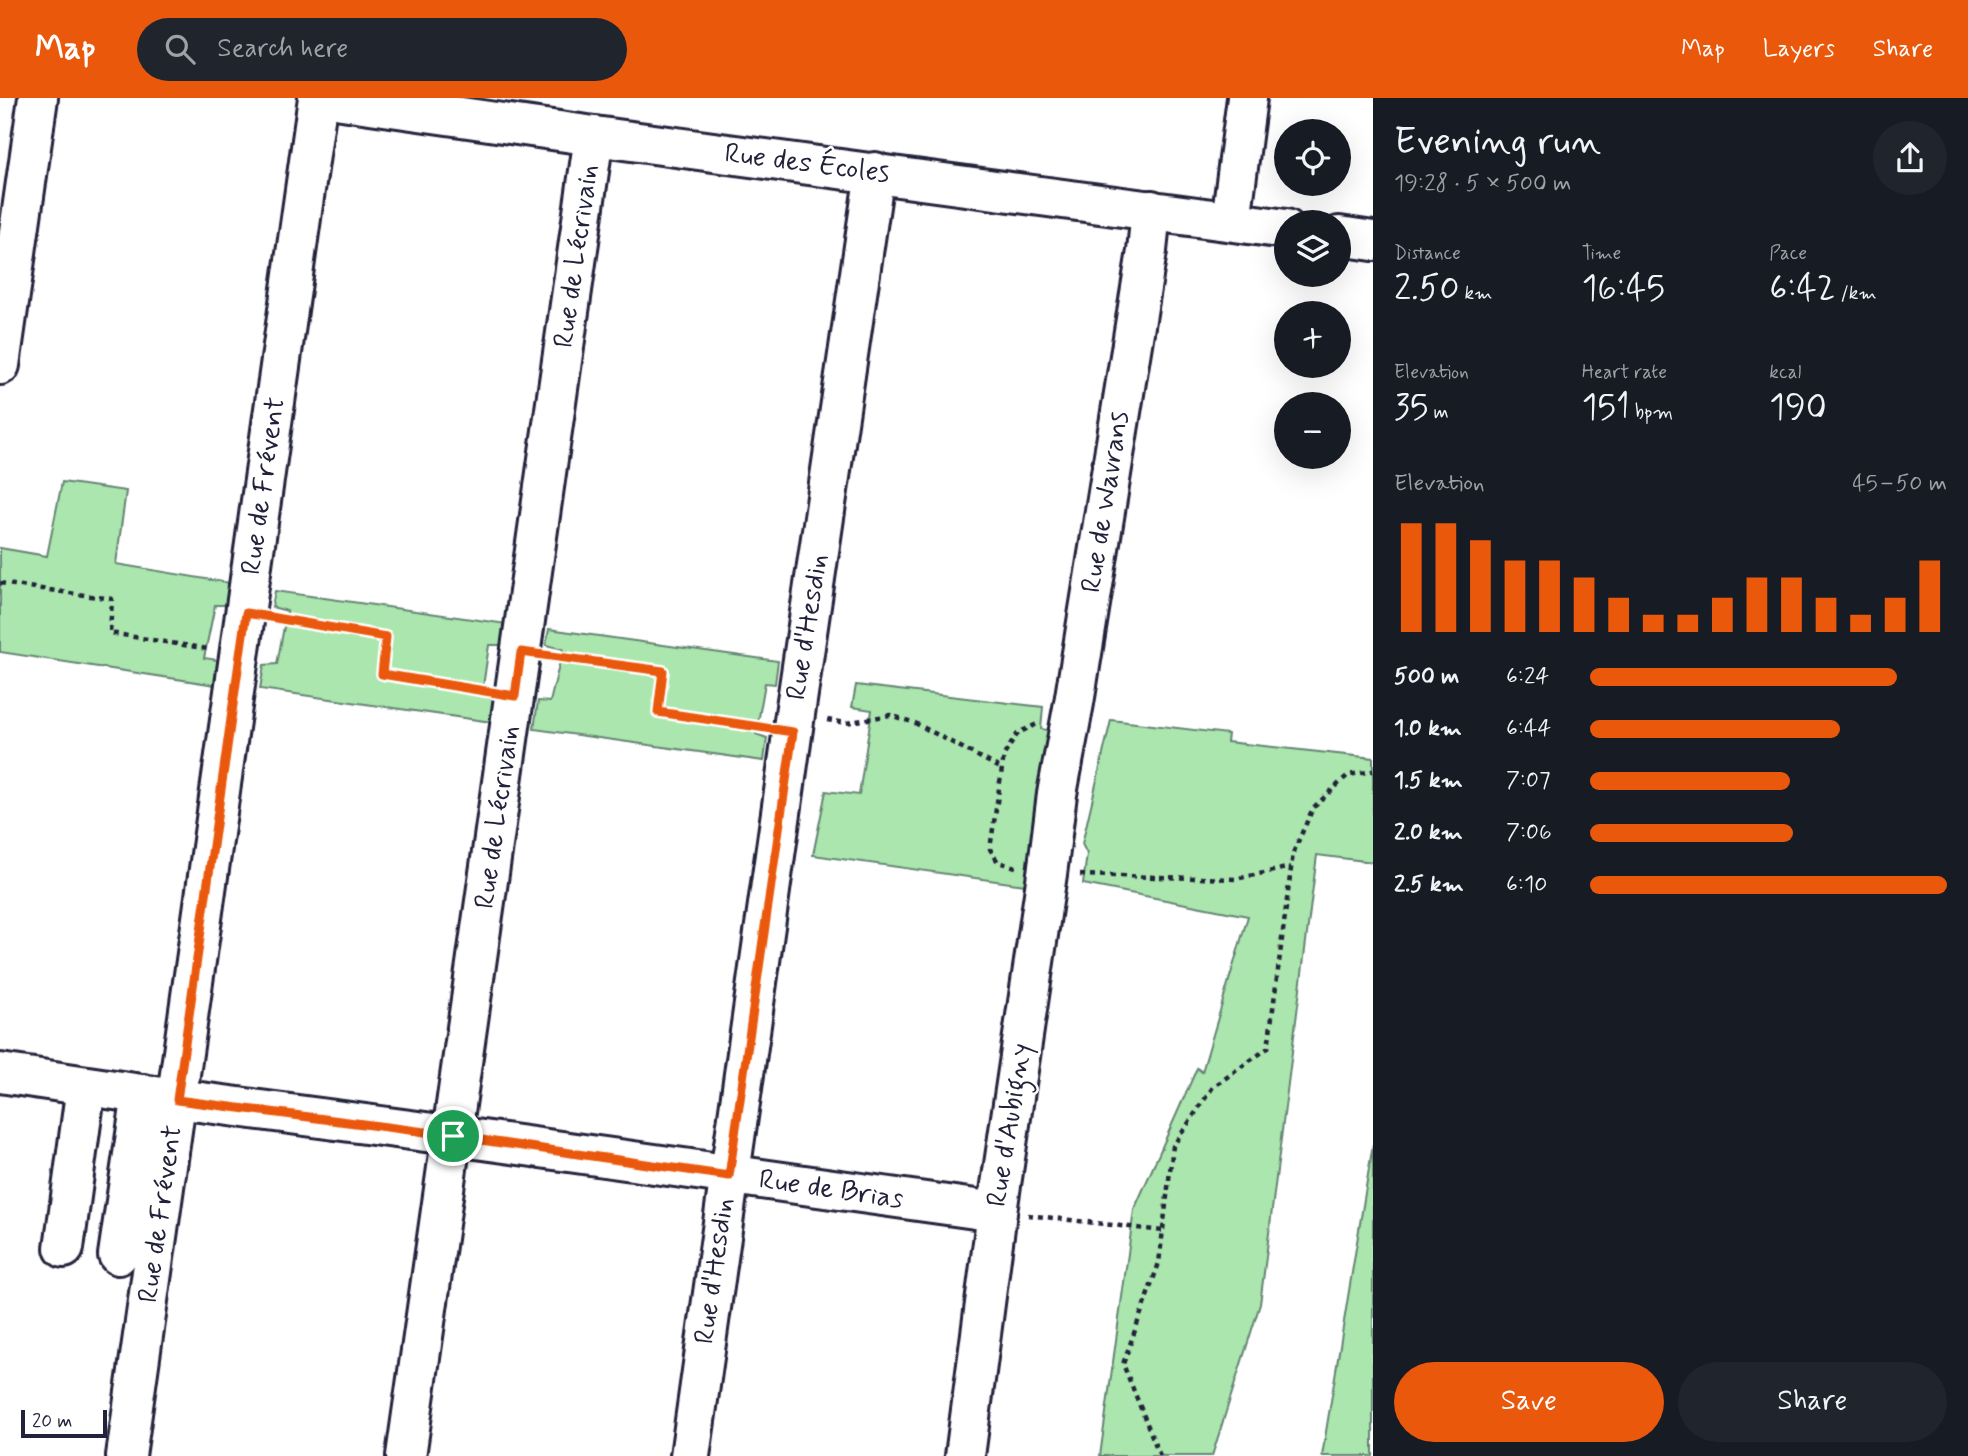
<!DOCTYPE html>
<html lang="en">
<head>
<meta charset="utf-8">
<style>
  body { margin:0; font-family:Mynerve,sans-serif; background:#20242c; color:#f1f3f6; height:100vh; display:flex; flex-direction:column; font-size:26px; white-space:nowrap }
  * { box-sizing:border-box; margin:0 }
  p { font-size:23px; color:#9ea1a6 }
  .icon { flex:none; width:38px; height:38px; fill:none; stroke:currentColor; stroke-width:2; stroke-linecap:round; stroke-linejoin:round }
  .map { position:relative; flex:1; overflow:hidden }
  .sheet { display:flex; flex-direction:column; background:#171b24; width:595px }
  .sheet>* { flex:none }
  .buttons { position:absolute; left:1274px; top:21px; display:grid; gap:14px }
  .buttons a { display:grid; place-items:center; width:77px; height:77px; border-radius:50%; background:#171b24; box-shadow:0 7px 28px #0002; font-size:35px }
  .scale { position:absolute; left:21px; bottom:18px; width:86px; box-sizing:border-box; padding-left:7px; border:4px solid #22223b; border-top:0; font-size:19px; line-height:24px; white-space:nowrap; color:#22223b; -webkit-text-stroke:5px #fff; paint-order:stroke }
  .pin { position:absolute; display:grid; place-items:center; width:60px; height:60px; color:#fff; margin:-30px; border:4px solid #fff; border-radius:50%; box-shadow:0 2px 7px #0007 }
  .round { display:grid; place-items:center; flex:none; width:74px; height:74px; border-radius:37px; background:#20242c }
  .headline { display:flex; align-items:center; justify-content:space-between; height:119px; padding:0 21px }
  h1 { font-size:38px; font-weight:600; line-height:52px }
  .figures { display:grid; grid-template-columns:repeat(3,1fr); gap:10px; height:119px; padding:7px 21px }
  .figures div { display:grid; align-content:center }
  .figures b { font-size:35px; font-weight:600 }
  .figures small { font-size:19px; font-weight:400 }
  .figures p { font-size:19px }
  .chart { height:196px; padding:14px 21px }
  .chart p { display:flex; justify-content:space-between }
  .chart svg { width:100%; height:126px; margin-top:7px; stroke:#ea580c; stroke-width:6 }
  .cta { display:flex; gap:14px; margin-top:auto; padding:14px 21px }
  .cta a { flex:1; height:80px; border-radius:42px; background:#ea580c; color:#fff; font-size:28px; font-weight:600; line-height:80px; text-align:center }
  .cta a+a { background:#20242c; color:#f1f3f6 }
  ul { padding:0 21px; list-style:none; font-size:23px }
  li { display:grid; grid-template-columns:112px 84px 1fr; align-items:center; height:52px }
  li i { height:18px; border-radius:9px; background:#ea580c }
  header { display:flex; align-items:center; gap:42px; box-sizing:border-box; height:98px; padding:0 35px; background:#ea580c; color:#fff }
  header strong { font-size:33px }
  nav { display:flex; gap:38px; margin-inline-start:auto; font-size:24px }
  .search { width:490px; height:63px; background:#20242c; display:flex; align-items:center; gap:18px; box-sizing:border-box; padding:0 24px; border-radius:38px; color:#9ea1a6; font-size:26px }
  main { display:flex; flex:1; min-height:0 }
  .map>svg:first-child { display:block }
  .green { fill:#aae6ad; stroke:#668474; stroke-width:2 }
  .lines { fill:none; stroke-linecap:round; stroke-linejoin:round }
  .minor-casing { stroke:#22223b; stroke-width:44 }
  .path { stroke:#22223b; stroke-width:4.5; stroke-dasharray:5 5; stroke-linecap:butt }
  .minor { stroke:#fff; stroke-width:38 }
  .route-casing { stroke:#fff; stroke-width:14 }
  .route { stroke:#ea580c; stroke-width:9 }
  .labels { text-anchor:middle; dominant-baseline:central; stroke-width:5; stroke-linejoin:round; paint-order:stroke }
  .street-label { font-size:28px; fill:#22223b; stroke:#fff }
</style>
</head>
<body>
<header>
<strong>Map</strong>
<div class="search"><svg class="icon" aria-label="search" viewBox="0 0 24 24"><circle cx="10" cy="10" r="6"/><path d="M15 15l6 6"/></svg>Search here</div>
<nav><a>Map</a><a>Layers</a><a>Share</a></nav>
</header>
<main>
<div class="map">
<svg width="1373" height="1358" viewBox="0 0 1373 1358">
  <rect width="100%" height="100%" fill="#fff"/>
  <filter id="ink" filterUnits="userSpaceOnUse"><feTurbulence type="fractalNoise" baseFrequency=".0143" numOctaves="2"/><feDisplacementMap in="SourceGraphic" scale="14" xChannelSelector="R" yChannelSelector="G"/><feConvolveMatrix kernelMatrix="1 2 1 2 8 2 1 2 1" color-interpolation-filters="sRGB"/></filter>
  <g filter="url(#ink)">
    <g class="green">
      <path d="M62,384L126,393L116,466L230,485L228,507H215L204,560L218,562L216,587L0,554V450L47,458Z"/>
      <path d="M275,493L507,526L504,547H489L482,596L495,602L492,624L260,591L264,567L277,566L287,513L272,509Z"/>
      <path d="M549,531L778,563L775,586L765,585L756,636L767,640L764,663L534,631L538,603L550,604L563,551L546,547Z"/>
      <path d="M856,587L1043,609L1041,631L1059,634L1032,788L813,757L826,693L859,697L872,612L852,609Z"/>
      <path d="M1111,622L1228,636L1227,644L1373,660V764L1317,757L1260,1206L1212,1358H1100L1134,1112L1197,970L1202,974L1248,818L1083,786L1087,756L1082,746Z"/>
      <path d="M1373,1046V1358H1322Z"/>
    </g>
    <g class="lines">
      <defs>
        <g id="minor">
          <path d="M328,0L594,38L1286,131"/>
          <path d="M1231,123L1247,0"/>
          <path d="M1339,138L1373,143"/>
          <path d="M0,267L38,0"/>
          <path d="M0,975L155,998L433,1035L997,1114"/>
          <path d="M64,1150L86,988"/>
          <path d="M118,1157L142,996"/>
          <path d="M126,1358L318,0"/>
          <path d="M406,1358L594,38"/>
          <path d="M690,1358L795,616L875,74"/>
          <path d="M965,1358L997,1114L1047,776L1057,696L1074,605L1147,153L1151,112"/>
        </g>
      </defs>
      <use href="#minor" class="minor-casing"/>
      <g class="path">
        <path d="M0,485L112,501L110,535L208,551"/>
        <path d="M277,520L386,539L382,576L483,593"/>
        <path d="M554,558L663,574L658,614L760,629"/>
        <path d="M827,622L846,625L890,617L915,625L1002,671"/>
        <path d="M1016,769L998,764L990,751L1004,657L1018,635L1037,626"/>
        <path d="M1080,777L1236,781L1291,769"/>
        <path d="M1028,1117L1163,1133"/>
        <path d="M1160,1358L1123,1266L1159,1165L1173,1048L1213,989L1268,950L1293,755L1313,710L1348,677L1373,673"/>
      </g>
      <use href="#minor" class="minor"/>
    </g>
  </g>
  <g class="lines" filter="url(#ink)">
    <defs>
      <path id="route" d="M246,515L386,539L382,576L515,598L521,554L663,573L658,614L793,634L729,1078L433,1035L177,1002Z"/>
    </defs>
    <use href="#route" class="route-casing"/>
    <use href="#route" class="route"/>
  </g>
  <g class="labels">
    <g class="street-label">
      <text transform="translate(807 66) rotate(7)">Rue des Écoles</text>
      <text transform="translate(577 158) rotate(-82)">Rue de Lécrivain</text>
      <text transform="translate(264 388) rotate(-82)">Rue de Frévent</text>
      <text transform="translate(1106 404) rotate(-81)">Rue de Wavrans</text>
      <text transform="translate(808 529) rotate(-81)">Rue d'Hesdin</text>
      <text transform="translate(498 719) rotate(-82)">Rue de Lécrivain</text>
      <text transform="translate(1010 1027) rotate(-81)">Rue d'Aubigny</text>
      <text transform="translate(831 1092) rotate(8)">Rue de Brias</text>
      <text transform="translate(161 1116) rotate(-82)">Rue de Frévent</text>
      <text transform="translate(715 1173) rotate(-82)">Rue d'Hesdin</text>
    </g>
  </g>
</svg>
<div class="buttons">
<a><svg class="icon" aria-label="locate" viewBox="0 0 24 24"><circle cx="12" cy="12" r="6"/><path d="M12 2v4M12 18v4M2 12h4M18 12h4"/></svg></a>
<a><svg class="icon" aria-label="layers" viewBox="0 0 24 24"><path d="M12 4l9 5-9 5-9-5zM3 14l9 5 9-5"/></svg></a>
<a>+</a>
<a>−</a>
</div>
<div class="scale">20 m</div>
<div class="pin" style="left:453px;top:1038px;background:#1e9e55"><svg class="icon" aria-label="arrive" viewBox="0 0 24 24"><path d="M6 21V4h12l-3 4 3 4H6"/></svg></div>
</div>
<section class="sheet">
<div class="headline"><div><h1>Evening run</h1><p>19:28 · 5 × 500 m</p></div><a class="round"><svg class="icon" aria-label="share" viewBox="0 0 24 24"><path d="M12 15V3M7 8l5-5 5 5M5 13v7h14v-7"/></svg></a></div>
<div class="figures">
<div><p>Distance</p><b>2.50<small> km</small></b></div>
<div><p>Time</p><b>16:45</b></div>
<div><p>Pace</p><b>6:42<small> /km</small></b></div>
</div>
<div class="figures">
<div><p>Elevation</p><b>35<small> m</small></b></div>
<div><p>Heart rate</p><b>151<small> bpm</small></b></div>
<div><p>kcal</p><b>190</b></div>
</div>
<div class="chart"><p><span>Elevation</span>45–50 m</p>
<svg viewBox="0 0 160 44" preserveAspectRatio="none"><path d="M5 44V6M15 44V6M25 44V12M35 44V19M45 44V19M55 44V25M65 44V32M75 44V38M85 44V38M95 44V32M105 44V25M115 44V25M125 44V32M135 44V38M145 44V32M155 44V19"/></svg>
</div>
<ul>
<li><b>500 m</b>6:24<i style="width:86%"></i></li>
<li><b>1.0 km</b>6:44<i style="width:70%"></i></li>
<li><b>1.5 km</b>7:07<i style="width:56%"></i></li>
<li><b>2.0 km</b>7:06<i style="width:57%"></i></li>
<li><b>2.5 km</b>6:10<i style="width:100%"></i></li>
</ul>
<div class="cta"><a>Save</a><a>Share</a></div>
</section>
</main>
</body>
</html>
